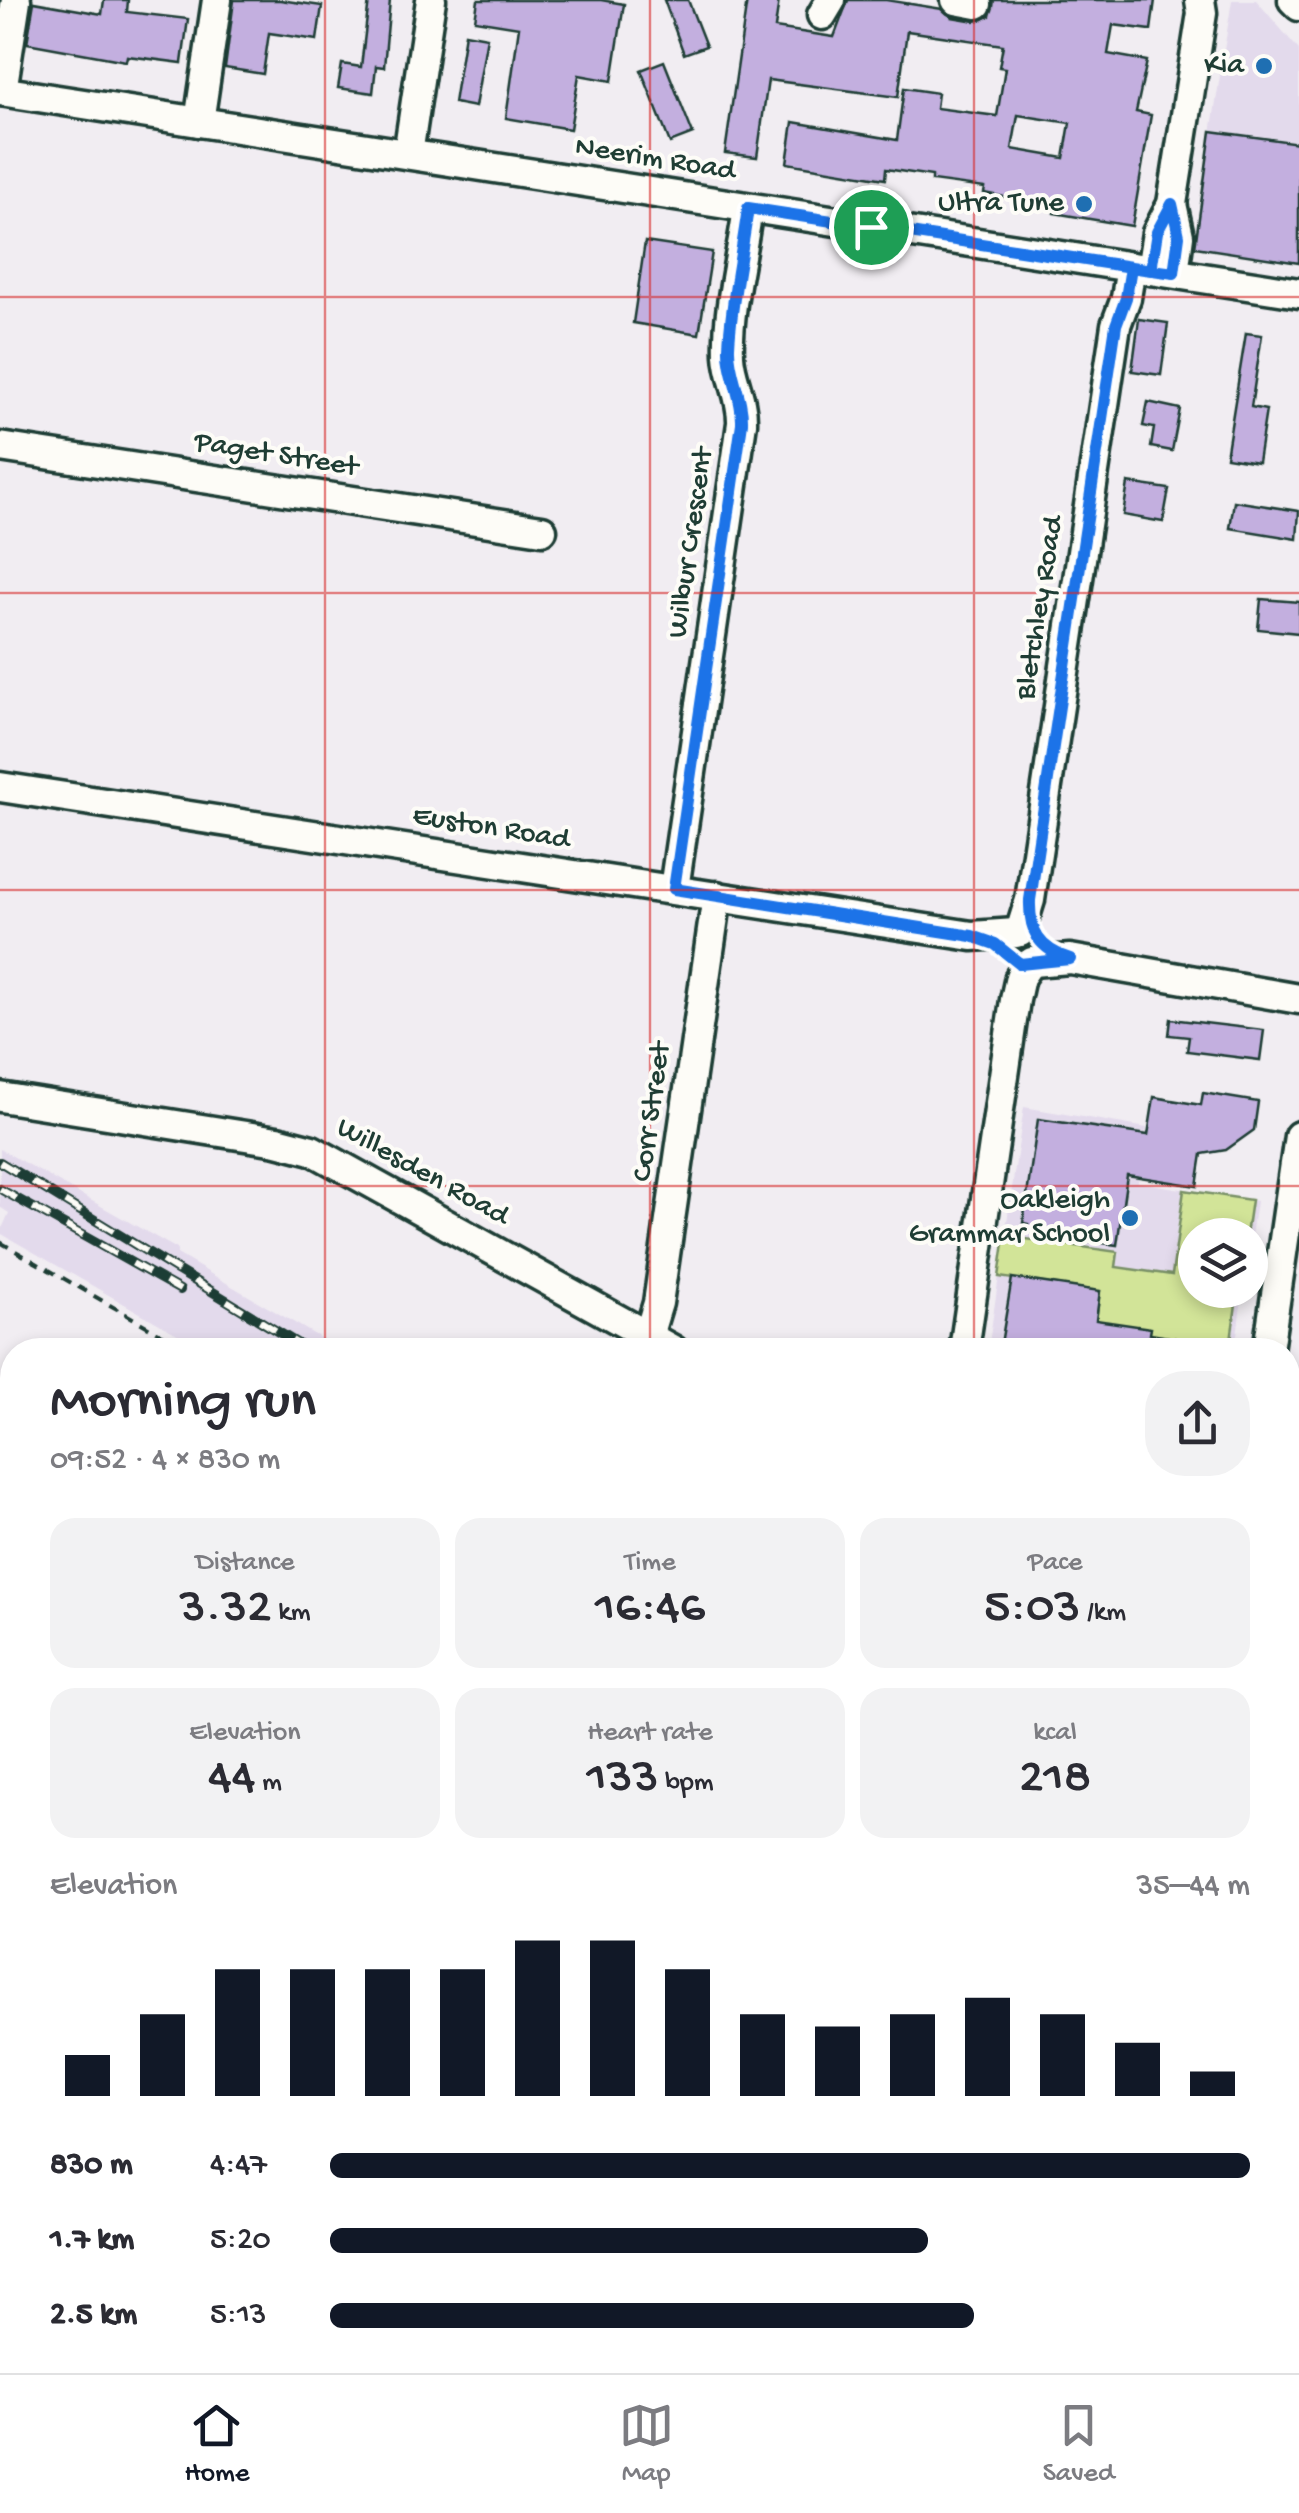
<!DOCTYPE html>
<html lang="en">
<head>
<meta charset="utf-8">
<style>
  body { margin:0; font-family:"Gochi Hand",sans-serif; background:#f2f2f3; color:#2b2b33; height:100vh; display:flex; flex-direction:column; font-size:38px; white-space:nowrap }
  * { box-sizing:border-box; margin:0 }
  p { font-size:32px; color:#7c7c81 }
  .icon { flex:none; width:55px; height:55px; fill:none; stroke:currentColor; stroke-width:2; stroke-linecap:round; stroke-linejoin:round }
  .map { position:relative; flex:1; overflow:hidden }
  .drawer { position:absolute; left:0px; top:1338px; width:1300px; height:1038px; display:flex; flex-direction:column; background:#fff; border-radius:40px 40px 0 0; box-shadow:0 5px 15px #0003 }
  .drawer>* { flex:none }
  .fabs { position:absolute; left:1178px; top:1218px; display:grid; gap:20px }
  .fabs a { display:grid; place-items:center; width:90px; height:90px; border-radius:50%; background:#fff; box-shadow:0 5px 15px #0003; font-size:50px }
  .pin { position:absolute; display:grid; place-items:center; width:85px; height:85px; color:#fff; margin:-42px; border:5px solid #fff; border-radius:50%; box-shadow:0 2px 10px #0007 }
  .round { display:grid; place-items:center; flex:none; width:105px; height:105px; border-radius:40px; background:#f2f2f3 }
  .summary { display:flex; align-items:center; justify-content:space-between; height:170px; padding:0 50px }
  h1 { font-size:55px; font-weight:600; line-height:75px }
  .stats { display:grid; grid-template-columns:repeat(3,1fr); gap:15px; height:170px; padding:10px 50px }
  .stats div { display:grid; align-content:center; border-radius:25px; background:#f2f2f3; text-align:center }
  .stats b { font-size:50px; font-weight:600 }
  .stats small { font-size:28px; font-weight:400 }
  .stats p { font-size:28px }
  .chart { height:280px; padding:20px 50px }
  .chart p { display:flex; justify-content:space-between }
  .chart svg { width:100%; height:180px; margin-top:10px; stroke:#111827; stroke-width:6 }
  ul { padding:0 50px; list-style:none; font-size:32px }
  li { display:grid; grid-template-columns:160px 120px 1fr; align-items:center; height:75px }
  li i { height:25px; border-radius:12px; background:#111827 }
  .tabs { display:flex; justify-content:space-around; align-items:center; height:140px; border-top:2px solid #e1e1e2; background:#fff; font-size:28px; color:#7c7c81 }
  .tabs a { display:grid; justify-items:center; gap:5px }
  .tabs .active { color:#111827 }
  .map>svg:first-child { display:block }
  .built { fill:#e3daec }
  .green { fill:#d2e498; stroke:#789066; stroke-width:2.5 }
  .building { fill:#c3afdf; stroke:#1f3d34; stroke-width:2.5; fill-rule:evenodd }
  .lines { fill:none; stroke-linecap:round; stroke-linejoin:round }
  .minor-casing { stroke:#1f3d34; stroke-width:35 }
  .path { stroke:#1f3d34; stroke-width:4; stroke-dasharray:10 8; stroke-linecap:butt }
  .minor { stroke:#fdfcf7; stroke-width:28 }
  .rail-casing { stroke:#1f3d34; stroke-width:10 }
  .rail { stroke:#fdfcf7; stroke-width:6; stroke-dasharray:19; stroke-linecap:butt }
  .route-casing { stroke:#fff; stroke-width:20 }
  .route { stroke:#1a73e8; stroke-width:12 }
  .grid { fill:none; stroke:#d62828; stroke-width:2.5; stroke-opacity:0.55 }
  .poi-dot { fill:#1f6fb2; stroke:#fdfcf7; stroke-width:4 }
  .labels { text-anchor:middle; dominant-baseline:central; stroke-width:8; stroke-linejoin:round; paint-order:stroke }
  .poi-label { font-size:30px; fill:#1f3d34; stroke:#fdfcf7; text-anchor:end }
  .street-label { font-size:30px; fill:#1f3d34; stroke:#fdfcf7 }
</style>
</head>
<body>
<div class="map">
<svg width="1299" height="2373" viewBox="0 0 1299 2373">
  <rect width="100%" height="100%" fill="#f1edf2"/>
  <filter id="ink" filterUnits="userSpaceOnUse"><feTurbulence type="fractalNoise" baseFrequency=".01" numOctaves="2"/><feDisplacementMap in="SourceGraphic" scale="20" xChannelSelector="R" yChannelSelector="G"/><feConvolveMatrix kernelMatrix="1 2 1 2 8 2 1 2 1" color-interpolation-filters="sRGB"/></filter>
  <g filter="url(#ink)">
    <g class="built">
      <path d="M1232,0H1256L1299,50V263L1193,247Z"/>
      <path d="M1024,1107L1147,1128L1138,1182L1256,1201L1250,1243V1235H1195V1290H1243L1235,1350H988Z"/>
      <path d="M0,1149L177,1249V1254L341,1350H205L0,1233L9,1213L0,1207Z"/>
      <path d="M1288,1880L1299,1887V1953L1288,1946Z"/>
    </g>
    <g class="green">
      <path d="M1184,1190L1251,1200L1246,1235H1195V1290H1238L1230,1347L1150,1334L1096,1320L1100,1291L999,1277L1005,1236L1118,1252L1116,1267L1172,1275Z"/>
      <path d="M12,1643V1723L0,1729V1651Z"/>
    </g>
    <g class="building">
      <path d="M104,0H128L127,12L188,19L182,63L127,56L126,61L27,43L34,2L102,14Z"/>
      <path d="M234,0H280L322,6L317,40L269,33L263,74L225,68Z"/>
      <path d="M369,0H390L384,67L376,66L373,93L338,88L342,64L361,67Z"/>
      <path d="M478,0H601L624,4L612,81L579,75L570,129L506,118L519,27L475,20Z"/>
      <path d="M664,0H688L706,46L684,54Z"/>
      <path d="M747,0H779L775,28L834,37L848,0H886L942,9L952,17L975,21L990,16L994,0H1155L1151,30L1113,25L1108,54L1147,61L1136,112L1151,115L1132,226L1054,213L1055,207L984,193L985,188L932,181V176L886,169L885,179L787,163L793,122L897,140L904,88L938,93L936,108L997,116L1005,68L999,67L1003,45L907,31L898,97L768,80L757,157L725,153ZM1018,115L1070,123L1064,158L1012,149Z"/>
      <path d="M465,33L487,37L475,107L454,103Z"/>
      <path d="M664,61L693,134L670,143L641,70Z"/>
      <path d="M1211,131L1299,143V263L1195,247Z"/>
      <path d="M645,242L712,252L699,334L633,323Z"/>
      <path d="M1139,319L1168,323L1161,375L1132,371Z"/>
      <path d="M1246,333L1262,335L1251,407L1266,410L1258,462L1226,457Z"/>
      <path d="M1148,402L1180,409L1172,451L1151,447L1154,428L1143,426Z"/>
      <path d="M1128,483L1169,489L1163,522L1123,515Z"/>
      <path d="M1234,501L1299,511L1297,539L1230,528Z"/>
      <path d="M1261,599L1299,602V633L1258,629Z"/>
      <path d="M1171,1019L1264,1030L1260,1060L1187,1051L1189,1037L1169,1035Z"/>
      <path d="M1203,1093L1258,1102L1254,1130L1226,1150L1202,1154L1197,1186L1127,1175L1117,1245L1027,1232L1028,1224L1023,1223L1038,1119L1148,1135L1154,1097L1201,1105Z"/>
      <path d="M1012,1278L1100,1291L1096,1320L1151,1328L1150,1334L1193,1341L1192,1350H1000Z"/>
    </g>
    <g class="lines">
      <defs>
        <g id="minor">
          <path d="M956,0L977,4"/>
          <path d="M1293,0L1299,6"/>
          <path d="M822,15L831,0"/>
          <path d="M0,91L1299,293"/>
          <path d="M2,91L16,0"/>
          <path d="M199,122L217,0"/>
          <path d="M408,154L431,0"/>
          <path d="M1172,204L1179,236L1174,273"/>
          <path d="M1151,270L1157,233L1172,204L1202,13L1200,0"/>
          <path d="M0,447L542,530"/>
          <path d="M0,787L972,936L1016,933"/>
          <path d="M674,889L742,423C743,398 730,378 729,355C727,309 742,254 748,208"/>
          <path d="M1020,932L1030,900L1116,325L1126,298L1131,267"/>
          <path d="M1032,962L1070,959L1299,999"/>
          <path d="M0,1097L277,1141L312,1150L673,1350"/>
          <path d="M648,1336L658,1303L717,896"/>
          <path d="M964,1350L1015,1000L1020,977L1029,964"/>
          <path d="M1268,1350L1299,1136"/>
          <path d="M0,1436L12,1438"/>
          <path d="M0,1640L12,1633"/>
          <path d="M1288,1699L1299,1705"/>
          <path d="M0,1931L12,1921"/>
          <path d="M1288,2156L1299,2163"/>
          <path d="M166,2373L167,2362"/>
          <path d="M454,2373L455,2362"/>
          <path d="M782,2373L783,2362"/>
          <path d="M1117,2373L1118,2362"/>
        </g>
      </defs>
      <use href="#minor" class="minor-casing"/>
      <g class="path">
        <path d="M0,1242L164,1336L181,1350"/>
        <path d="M164,1350V1336"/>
        <path d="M1288,1961L1299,1967"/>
        <path d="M0,1978L12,1965"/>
        <path d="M1288,2191L1299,2197"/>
        <path d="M136,2373L138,2362"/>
        <path d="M486,2373L488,2362"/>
        <path d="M814,2373L816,2362"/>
        <path d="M1089,2373L1090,2362"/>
        <path d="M1143,2373L1144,2362"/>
      </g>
      <use href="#minor" class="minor"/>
      <defs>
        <g id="rail">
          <path d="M0,1162L308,1350"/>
          <path d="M0,1189L180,1290"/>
          <path d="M1288,1922L1299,1928"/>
        </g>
      </defs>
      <use href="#rail" class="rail-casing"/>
      <use href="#rail" class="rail"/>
    </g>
  </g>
  <g class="lines" filter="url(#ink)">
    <defs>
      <path id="route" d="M871,227L748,208C742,254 731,301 729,347C728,373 743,396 742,423L674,889L972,936L995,944L1020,964L1070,959C1039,949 1029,932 1030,900L1116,325L1126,298L1131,267L1151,270L1157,232L1172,204L1179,236L1174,273L1131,267L871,227"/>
    </defs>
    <use href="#route" class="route-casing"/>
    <use href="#route" class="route"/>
  </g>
  <path class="grid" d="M325,0V1350M650,0V1350M974,0V1350M0,297H1299M0,593H1299M0,890H1299M0,1186H1299M0,1483H12M1288,1483H1299M0,1780H12M1288,1780H1299M0,2076H12M1288,2076H1299M325,2362V2373M650,2362V2373M974,2362V2373"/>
  <g class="poi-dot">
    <circle cx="1264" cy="66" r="10"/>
    <circle cx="1084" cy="204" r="10"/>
    <circle cx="1130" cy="1218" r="10"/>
  </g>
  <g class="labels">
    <g class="poi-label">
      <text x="1244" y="66">Kia</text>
      <text x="1064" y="204">Ultra Tune</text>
      <text x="1110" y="1201">Oakleigh<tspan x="1110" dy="34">Grammar School</tspan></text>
    </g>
    <g class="street-label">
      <text transform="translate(655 160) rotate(9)">Neerim Road</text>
      <text transform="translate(276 456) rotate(9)">Paget Street</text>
      <text transform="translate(692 543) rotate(-82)">Wilbur Crescent</text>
      <text transform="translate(1041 608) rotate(-81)">Bletchley Road</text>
      <text transform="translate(491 829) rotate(9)">Euston Road</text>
      <text transform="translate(653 1112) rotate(-82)">Corr Street</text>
      <text transform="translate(422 1173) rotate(29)">Willesden Road</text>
    </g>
  </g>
</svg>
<div class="fabs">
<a><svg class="icon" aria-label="layers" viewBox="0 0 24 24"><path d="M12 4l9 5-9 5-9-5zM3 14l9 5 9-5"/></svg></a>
</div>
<div class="pin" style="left:871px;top:227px;background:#1e9e55"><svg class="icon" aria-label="arrive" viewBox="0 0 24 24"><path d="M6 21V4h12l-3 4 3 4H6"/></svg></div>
<section class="drawer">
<div class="summary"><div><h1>Morning run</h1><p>09:52 · 4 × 830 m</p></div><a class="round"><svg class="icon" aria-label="share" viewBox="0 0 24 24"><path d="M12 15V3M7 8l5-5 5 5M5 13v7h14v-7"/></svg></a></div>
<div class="stats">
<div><p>Distance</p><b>3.32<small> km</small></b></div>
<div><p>Time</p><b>16:46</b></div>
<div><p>Pace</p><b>5:03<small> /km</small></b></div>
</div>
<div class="stats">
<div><p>Elevation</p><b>44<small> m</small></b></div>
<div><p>Heart rate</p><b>133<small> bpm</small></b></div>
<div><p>kcal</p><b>218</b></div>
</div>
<div class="chart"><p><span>Elevation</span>35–44 m</p>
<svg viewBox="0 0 160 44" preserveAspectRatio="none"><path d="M5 44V34M15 44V24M25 44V13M35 44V13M45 44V13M55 44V13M65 44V6M75 44V6M85 44V13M95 44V24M105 44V27M115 44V24M125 44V20M135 44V24M145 44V31M155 44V38"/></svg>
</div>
<ul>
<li><b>830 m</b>4:47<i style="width:100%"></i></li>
<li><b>1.7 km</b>5:20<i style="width:65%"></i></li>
<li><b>2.5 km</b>5:13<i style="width:70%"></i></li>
</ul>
</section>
</div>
<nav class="tabs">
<a class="active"><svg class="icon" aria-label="home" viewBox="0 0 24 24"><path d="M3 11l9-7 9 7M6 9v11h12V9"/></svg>Home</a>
<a><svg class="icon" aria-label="map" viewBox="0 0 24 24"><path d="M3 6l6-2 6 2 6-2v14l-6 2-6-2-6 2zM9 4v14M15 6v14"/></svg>Map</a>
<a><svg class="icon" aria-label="saved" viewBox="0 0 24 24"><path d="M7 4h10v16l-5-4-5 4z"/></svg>Saved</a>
</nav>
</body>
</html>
